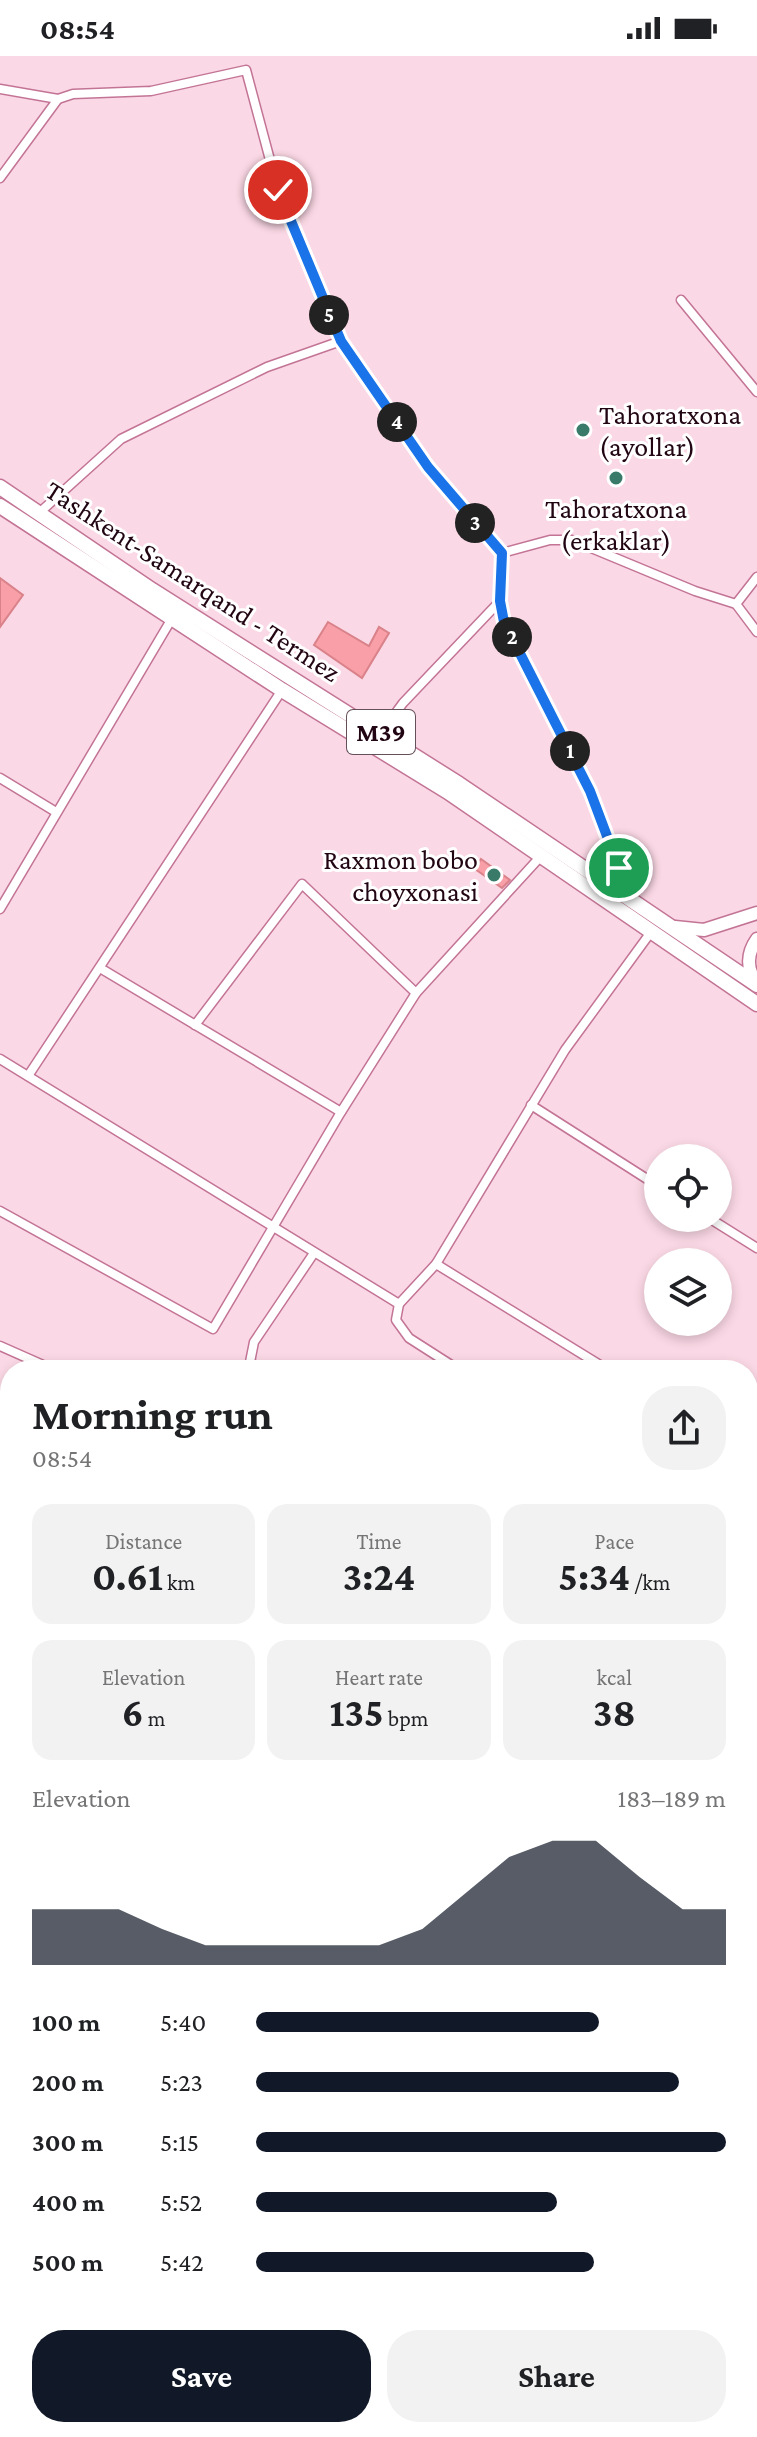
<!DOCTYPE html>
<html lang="en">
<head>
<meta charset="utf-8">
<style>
  body { margin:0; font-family:"Crimson Pro",serif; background:#f2f2f2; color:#202124; height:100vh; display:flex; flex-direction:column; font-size:30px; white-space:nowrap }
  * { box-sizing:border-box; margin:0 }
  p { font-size:26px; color:#757577 }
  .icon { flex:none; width:44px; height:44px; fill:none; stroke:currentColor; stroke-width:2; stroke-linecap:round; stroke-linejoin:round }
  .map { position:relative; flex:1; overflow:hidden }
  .drawer { position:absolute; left:0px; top:1304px; width:758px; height:1078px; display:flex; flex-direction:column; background:#fff; border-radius:32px 32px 0 0; box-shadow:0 4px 12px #0003 }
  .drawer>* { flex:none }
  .fabs { position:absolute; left:644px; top:1088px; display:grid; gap:16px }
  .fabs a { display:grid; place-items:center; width:88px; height:88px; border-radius:50%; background:#fff; box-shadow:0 4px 12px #0003; font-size:40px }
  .pin { position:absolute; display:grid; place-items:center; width:68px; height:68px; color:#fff; margin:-34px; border:4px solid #fff; border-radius:50%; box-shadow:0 2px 8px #0007 }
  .km { position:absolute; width:40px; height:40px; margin:-20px; border-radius:50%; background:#222; color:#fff; font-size:22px; line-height:40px; text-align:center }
  .round { display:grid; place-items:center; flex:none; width:84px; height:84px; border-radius:32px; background:#f2f2f2 }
  .overview { display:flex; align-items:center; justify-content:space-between; height:136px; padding:0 32px }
  h1 { font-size:44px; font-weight:700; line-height:60px }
  .metrics { display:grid; grid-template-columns:repeat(3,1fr); gap:12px; height:136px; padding:8px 32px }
  .metrics div { display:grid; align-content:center; border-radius:20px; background:#f2f2f2; text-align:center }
  .metrics b { font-size:40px; font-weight:700 }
  .metrics small { font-size:22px; font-weight:400 }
  .metrics p { font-size:22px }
  .chart { height:224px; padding:16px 32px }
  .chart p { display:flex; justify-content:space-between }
  .chart svg { width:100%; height:144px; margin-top:8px; fill:#111827; opacity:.7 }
  .primary-button { display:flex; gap:16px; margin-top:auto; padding:16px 32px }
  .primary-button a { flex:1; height:92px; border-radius:32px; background:#111827; color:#fff; font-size:32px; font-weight:700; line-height:92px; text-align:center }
  .primary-button a+a { background:#f2f2f2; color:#202124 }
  ul { padding:0 32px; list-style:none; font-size:26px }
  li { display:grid; grid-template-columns:128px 96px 1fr; align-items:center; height:60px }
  li i { height:20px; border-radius:10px; background:#111827 }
  .status { display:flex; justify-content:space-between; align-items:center; height:56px; padding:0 40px; background:#fff; direction:ltr }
  .status svg { height:22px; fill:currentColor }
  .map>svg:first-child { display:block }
  .built { fill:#edc7d5 }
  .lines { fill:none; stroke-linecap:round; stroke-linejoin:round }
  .canal { stroke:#8c70d7; stroke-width:9 }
  .river { stroke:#8c70d7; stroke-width:16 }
  .building { fill:#f89fa7; stroke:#d9828a; stroke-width:2 }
  .minor-casing { stroke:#c37495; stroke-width:11 }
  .secondary-casing { stroke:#c37495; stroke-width:15 }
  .trunk-casing { stroke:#c37495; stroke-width:17 }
  .minor { stroke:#fff; stroke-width:8 }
  .secondary { stroke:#fff; stroke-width:12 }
  .trunk { stroke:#fff; stroke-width:14 }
  .route-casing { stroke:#fff; stroke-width:16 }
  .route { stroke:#1a73e8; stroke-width:10 }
  .poi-dot { fill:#397a69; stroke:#fff; stroke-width:3 }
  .labels { text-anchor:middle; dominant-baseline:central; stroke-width:6; stroke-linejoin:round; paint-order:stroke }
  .shield { fill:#fff; stroke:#645059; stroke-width:2 }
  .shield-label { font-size:26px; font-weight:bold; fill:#210512 }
  .poi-label { font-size:28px; fill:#210512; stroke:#fff; text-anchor:start }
  .street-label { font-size:28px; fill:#210512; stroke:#fff }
</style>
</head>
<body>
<div class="status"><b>08:54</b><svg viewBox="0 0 49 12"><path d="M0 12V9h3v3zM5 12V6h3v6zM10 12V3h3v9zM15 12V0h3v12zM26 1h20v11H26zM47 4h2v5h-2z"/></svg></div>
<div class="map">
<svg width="757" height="2381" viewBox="0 0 757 2381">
  <rect width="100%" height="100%" fill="#fbd8e5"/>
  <path class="built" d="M229,2372H298L322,2381H226Z"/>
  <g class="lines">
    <g class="canal">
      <path d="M0,1447L10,1450"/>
      <path d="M748,1770L757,1779"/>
    </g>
    <g class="river">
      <path d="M0,1573L10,1576"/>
      <path d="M748,1974L757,1981"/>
    </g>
  </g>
  <g class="building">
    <path d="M0,522L23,539L0,571Z"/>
    <path d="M328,566L369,590L379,571L389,577L362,622L314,589Z"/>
    <path d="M481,803L510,824L502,832L475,813Z"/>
  </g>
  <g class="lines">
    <defs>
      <g id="minor">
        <path d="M0,33L58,43L0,122"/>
        <path d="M58,43L73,38L151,35L246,14L278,134L341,285L428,411L502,497"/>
        <path d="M681,244L757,336"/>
        <path d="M39,457L121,383L267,311L341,285"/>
        <path d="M757,521L736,548L757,576"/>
        <path d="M381,677L403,647L500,545"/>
        <path d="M0,722L56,756"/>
        <path d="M617,836C628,784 531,620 504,566L500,545L502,497L550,484H572L695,535L736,548"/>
        <path d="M0,853L171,564"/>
        <path d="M100,912L341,1056"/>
        <path d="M195,969L302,828L416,937"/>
        <path d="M0,1003L399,1248L436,1208L565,994L651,876"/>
        <path d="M28,1020L282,634"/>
        <path d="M531,1049L658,1130"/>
        <path d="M0,1155L213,1273L341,1056L416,937L541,800"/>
        <path d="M709,1162L757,1192"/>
        <path d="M436,1208L608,1314"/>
        <path d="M399,1248L396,1264L409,1282L459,1314"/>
        <path d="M0,1290L52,1313"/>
        <path d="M260,1313L250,1306L254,1286L314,1197"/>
        <path d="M748,1400L757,1406"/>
        <path d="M0,1466L10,1469"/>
        <path d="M748,1609L757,1615"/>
        <path d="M748,1797L757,1806"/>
      </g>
      <g id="secondary">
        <path d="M675,871L704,874L757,857"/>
        <path d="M757,883C747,897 746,913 757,927"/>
      </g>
      <g id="trunk">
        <path d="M0,431L152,534L459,728L757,929"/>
        <path d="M0,450L282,634L448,736L757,948"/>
      </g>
    </defs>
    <use href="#minor" class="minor-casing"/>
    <use href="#secondary" class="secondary-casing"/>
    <use href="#trunk" class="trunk-casing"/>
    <use href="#minor" class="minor"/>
    <use href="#secondary" class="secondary"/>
    <use href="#trunk" class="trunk"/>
  </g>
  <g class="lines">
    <defs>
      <path id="route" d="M278,134L341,285L428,411L502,497L500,545L504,566L590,735L619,812"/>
    </defs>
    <use href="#route" class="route-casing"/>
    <use href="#route" class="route"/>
  </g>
  <g class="poi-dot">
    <circle cx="583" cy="374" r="8"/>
    <circle cx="616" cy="422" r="8"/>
    <circle cx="494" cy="819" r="8"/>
  </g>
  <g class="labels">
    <rect class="shield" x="347" y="654" width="68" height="44" rx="6"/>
    <g class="shield-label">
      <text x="381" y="676">M39</text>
    </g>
    <g class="poi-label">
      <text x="599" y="358">Tahoratxona<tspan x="599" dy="32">(ayollar)</tspan></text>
      <text x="616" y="452" text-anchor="middle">Tahoratxona<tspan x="616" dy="32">(erkaklar)</tspan></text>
      <text x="478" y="803" text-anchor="end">Raxmon bobo<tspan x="478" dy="32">choyxonasi</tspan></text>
    </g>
    <g class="street-label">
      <text transform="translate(193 525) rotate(33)">Tashkent-Samarqand - Termez</text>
    </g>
  </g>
</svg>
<div class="fabs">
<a><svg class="icon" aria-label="locate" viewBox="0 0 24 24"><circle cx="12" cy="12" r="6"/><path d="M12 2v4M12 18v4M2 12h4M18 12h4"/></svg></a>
<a><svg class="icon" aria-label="layers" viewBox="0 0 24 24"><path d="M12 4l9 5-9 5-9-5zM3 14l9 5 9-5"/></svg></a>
</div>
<div class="pin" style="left:619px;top:812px;background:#1e9e55"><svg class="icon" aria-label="arrive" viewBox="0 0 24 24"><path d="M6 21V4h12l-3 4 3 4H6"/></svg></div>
<div class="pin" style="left:278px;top:134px;background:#d93025"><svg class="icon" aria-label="check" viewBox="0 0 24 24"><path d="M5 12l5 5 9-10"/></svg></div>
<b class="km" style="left:570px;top:695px">1</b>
<b class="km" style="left:512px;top:581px">2</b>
<b class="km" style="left:475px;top:467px">3</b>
<b class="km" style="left:397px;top:366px">4</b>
<b class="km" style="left:329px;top:259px">5</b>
<section class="drawer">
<div class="overview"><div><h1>Morning run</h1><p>08:54</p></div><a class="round"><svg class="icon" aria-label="share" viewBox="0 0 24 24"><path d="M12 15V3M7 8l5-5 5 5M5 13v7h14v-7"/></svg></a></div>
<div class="metrics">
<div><p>Distance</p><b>0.61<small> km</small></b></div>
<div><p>Time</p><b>3:24</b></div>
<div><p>Pace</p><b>5:34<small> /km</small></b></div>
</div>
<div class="metrics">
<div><p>Elevation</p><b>6<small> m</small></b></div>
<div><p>Heart rate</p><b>135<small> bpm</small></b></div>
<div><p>kcal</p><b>38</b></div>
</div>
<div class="chart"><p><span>Elevation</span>183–189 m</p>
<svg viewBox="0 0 160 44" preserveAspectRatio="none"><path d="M0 44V27L10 27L20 27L30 33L40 38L50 38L60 38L70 38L80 38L90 33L100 22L110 11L120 6L130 6L140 17L150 27L160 27V44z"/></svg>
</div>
<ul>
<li><b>100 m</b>5:40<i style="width:73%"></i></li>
<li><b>200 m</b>5:23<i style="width:90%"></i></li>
<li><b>300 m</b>5:15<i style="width:100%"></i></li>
<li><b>400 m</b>5:52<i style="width:64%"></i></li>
<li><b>500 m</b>5:42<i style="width:72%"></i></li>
</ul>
<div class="primary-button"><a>Save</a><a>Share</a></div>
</section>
</div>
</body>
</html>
